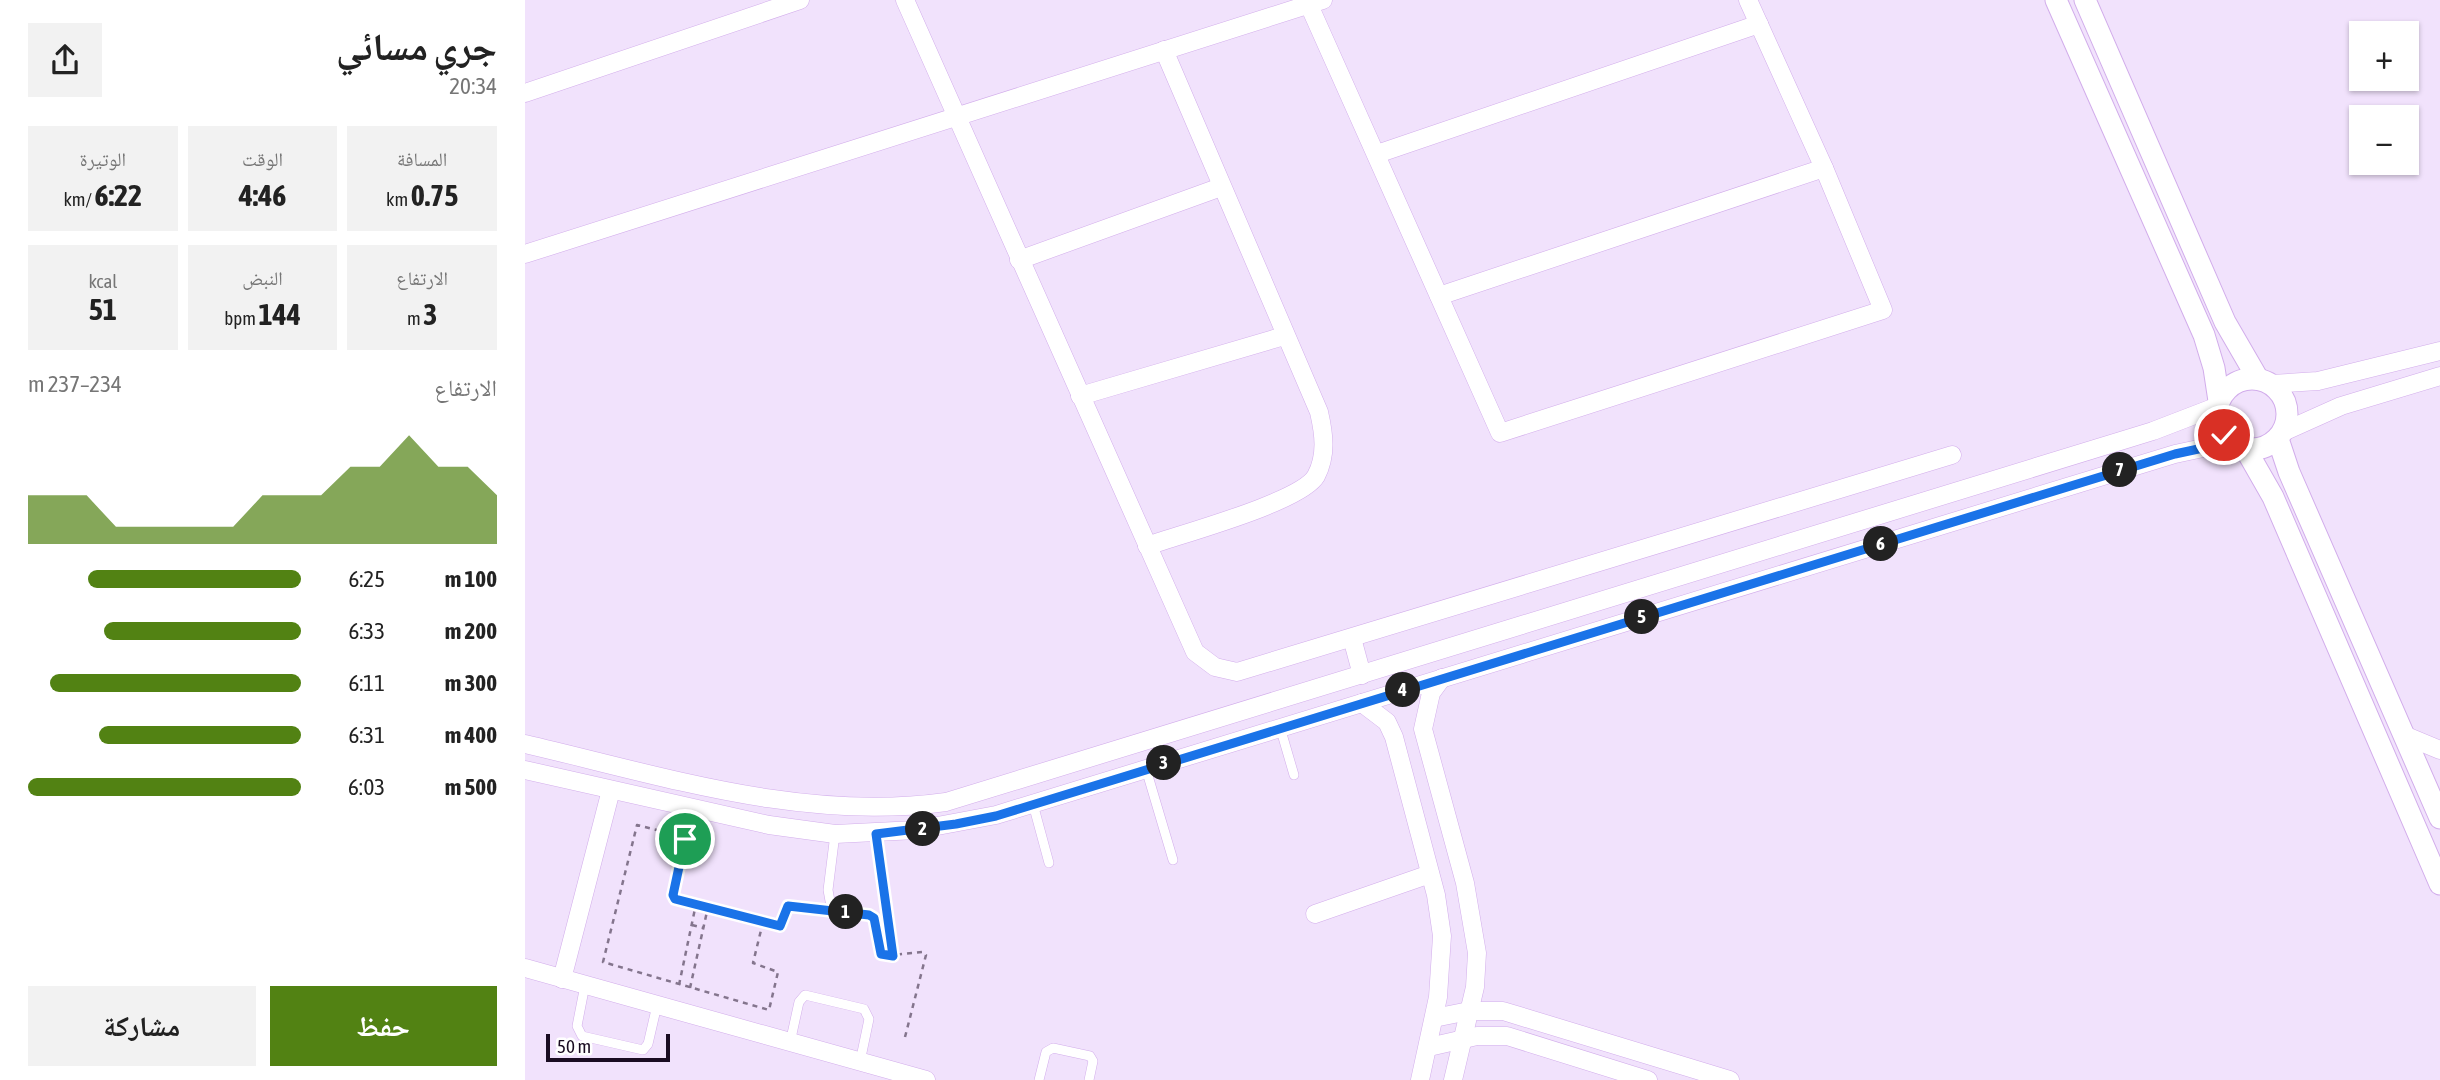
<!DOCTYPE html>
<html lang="ar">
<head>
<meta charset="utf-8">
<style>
  body { margin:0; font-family:"Asap Condensed","Noto Naskh Arabic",sans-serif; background:#f2f2f2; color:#222; direction:rtl; height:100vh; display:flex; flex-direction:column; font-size:26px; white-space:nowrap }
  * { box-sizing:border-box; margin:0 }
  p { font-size:23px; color:#767676 }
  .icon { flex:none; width:38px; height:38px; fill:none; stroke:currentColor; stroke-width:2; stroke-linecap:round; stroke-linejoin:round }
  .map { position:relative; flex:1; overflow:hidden; direction:ltr }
  .side { display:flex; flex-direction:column; background:#fff; width:525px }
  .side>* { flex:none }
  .controls { position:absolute; left:1824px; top:21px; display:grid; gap:14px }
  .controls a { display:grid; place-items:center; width:70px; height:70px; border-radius:0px; background:#fff; box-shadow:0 2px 5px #0004; font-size:35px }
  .scale { position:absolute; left:21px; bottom:18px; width:124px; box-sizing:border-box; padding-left:7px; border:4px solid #1a0c22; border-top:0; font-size:19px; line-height:24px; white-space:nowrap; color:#1a0c22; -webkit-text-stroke:5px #fff; paint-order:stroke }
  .pin { position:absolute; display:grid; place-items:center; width:60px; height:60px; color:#fff; margin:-30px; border:4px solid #fff; border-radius:50%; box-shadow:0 2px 7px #0007 }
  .km { position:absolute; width:35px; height:35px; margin:-18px; border-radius:50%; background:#222; color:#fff; font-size:19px; line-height:35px; text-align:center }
  .round { display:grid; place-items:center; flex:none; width:74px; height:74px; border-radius:0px; background:#f2f2f2 }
  .overview { display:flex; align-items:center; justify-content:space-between; height:119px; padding:0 28px }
  h1 { font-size:38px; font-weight:700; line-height:52px }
  .metrics { display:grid; grid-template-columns:repeat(3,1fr); gap:10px; height:119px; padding:7px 28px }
  .metrics div { display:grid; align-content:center; border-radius:0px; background:#f2f2f2; text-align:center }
  .metrics b { font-size:30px; font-weight:700 }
  .metrics small { font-size:19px; font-weight:400 }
  .metrics p { font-size:19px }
  .chart { height:196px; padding:14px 28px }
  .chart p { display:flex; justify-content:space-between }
  .chart svg { width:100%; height:126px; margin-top:7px; fill:#528213; opacity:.7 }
  .primary-button { display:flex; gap:14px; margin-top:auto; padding:14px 28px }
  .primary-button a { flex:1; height:80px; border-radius:0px; background:#528213; color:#fff; font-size:28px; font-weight:700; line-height:80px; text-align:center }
  .primary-button a+a { background:#f2f2f2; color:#222 }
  ul { padding:0 28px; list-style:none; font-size:23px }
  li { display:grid; grid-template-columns:112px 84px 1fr; align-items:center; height:52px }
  li i { height:18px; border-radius:9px; background:#528213 }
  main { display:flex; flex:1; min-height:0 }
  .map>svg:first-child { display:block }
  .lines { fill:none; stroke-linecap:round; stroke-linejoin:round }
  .service-casing { stroke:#d2adeb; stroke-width:10 }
  .minor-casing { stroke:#d2adeb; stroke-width:19 }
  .tertiary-casing { stroke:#d2adeb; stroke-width:23 }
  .path { stroke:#84758d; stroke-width:2.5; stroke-dasharray:5 5; stroke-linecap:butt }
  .service { stroke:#fff; stroke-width:9 }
  .minor { stroke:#fff; stroke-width:18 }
  .tertiary { stroke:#fff; stroke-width:21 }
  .route-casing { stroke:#fff; stroke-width:14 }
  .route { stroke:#1a73e8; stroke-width:9 }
</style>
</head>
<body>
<main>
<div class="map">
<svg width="1915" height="1080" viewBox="0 0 1915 1080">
  <rect width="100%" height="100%" fill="#f1e2fc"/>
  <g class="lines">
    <defs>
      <g id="service">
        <path d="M755,727L769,775"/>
        <path d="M621,769L648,860"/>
        <path d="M508,804L524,863"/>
        <path d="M305,901L303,890L310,834"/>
        <path d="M60,985L52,1026L57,1036L118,1050L123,1044L132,1005"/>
        <path d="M265,1043L274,1002L280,995L339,1009L344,1019L335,1062"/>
        <path d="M514,1080L521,1052L528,1048L565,1056L568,1061L564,1080"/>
      </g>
      <g id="minor">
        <path d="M380,0L670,652L690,667L712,672L1427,455"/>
        <path d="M784,5L975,433L1358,310L1299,168L1223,0"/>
        <path d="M0,93L275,0"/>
        <path d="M852,154L1234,24"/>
        <path d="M0,254L798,0"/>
        <path d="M494,260L696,187"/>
        <path d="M914,296L1299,168"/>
        <path d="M1747,384L1793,381L1915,351"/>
        <path d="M555,396L759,336"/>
        <path d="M1758,432L1816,406L1915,376"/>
        <path d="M622,546C656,534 776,502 791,476C802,455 799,434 794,412L639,50"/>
        <path d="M827,638L837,675"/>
        <path d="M917,678L906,693L898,729L940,883L952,953L950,987L928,1080"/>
        <path d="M837,703L862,722L869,737L911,895L917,936L913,997L895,1080"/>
        <path d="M1879,735L1915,750"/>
        <path d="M0,744C138,776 278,822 421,802L1628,431L1693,406"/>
        <path d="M0,770L244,825L310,834L391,830L471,815L1650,454L1706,442"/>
        <path d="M790,914L905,874"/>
        <path d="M0,968L401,1080"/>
        <path d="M37,979L86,790"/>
        <path d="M909,1018L944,1011H978L1205,1080"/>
        <path d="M904,1047L952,1036H982L1123,1080"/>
      </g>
      <g id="tertiary">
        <path d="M1531,0L1679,335L1689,368L1694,401"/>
        <path d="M1560,0L1700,322L1733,379"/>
        <circle cx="1727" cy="414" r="35"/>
        <path d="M1753,439L1764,472L1915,818"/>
        <path d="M1720,448L1748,497L1915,884"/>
      </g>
    </defs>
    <use href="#service" class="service-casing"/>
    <use href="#minor" class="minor-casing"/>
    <use href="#tertiary" class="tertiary-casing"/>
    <g class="path">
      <path d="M353,847L368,955"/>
      <path d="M313,911L347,916L358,956L398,952L401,955L379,1041"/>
      <path d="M238,922L228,963L253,972L244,1010L78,962L112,825L160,837L148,895L150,899L255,926L263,906L296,910"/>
      <path d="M167,925L179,928"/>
      <path d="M154,985L171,904"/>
      <path d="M165,988L183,907"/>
    </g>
    <use href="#service" class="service"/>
    <use href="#minor" class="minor"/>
    <use href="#tertiary" class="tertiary"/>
  </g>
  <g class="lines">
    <defs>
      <path id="route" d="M160,839L148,895L150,899L255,926L263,906L344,915L349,918L356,954L368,956L351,834L431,824L471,816L1650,454L1706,442L1699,435"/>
    </defs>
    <use href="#route" class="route-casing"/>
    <use href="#route" class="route"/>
  </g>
</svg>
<div class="controls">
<a>+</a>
<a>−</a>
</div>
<div class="scale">50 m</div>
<div class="pin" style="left:160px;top:839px;background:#1e9e55"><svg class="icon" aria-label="arrive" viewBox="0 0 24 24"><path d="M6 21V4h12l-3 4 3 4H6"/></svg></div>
<div class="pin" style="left:1699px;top:435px;background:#d93025"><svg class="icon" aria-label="check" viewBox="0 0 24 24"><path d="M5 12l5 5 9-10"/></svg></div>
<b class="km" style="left:321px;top:912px">1</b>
<b class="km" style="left:398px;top:829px">2</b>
<b class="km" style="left:639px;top:763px">3</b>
<b class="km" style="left:878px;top:690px">4</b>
<b class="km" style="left:1117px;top:617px">5</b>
<b class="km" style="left:1356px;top:544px">6</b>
<b class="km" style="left:1595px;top:470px">7</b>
</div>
<section class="side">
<div class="overview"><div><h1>جري مسائي</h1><p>20:34</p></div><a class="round"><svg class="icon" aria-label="share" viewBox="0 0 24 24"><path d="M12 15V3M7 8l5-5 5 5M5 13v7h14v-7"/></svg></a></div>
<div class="metrics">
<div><p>المسافة</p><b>0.75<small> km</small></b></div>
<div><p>الوقت</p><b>4:46</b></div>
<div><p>الوتيرة</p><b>6:22<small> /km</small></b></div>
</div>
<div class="metrics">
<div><p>الارتفاع</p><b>3<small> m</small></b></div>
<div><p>النبض</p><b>144<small> bpm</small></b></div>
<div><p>kcal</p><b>51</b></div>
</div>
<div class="chart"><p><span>الارتفاع</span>234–237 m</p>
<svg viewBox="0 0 160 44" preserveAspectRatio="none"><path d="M0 44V27L10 27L20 27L30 38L40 38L50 38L60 38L70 38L80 27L90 27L100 27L110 17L120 17L130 6L140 17L150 17L160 27V44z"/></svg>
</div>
<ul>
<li><b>100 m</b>6:25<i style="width:78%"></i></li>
<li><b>200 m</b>6:33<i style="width:72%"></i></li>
<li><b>300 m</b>6:11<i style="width:92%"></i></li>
<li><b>400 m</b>6:31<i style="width:74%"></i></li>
<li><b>500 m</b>6:03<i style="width:100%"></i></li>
</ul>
<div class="primary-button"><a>حفظ</a><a>مشاركة</a></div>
</section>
</main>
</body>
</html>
